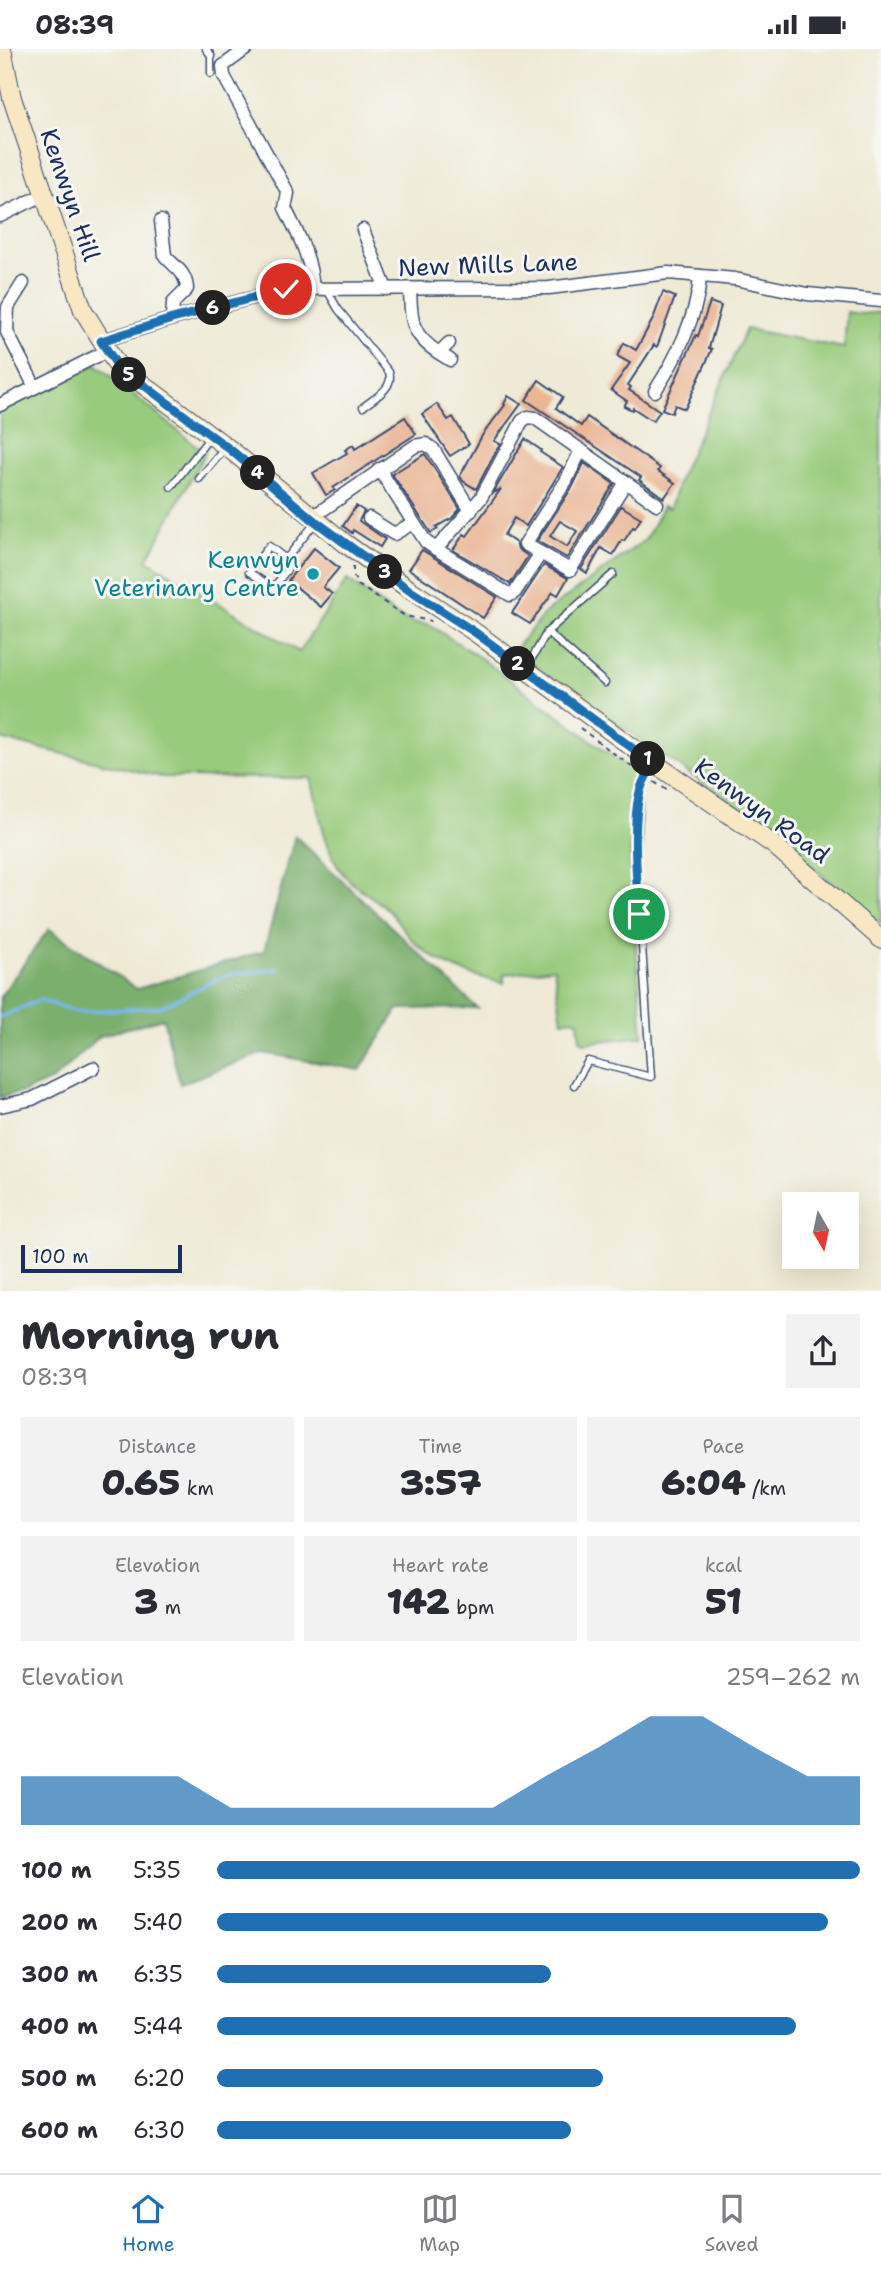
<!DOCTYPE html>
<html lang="en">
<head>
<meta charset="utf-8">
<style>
  body { margin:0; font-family:"Shantell Sans",sans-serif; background:#f2f2f3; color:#2b2b33; height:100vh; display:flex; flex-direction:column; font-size:26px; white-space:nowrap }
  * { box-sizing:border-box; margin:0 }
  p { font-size:23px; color:#7c7c81 }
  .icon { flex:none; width:38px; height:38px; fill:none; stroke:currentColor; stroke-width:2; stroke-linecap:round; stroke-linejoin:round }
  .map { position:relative; height:1242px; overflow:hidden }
  .panel { display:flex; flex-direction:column; background:#fff; flex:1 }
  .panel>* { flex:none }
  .needle { width:46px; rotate:171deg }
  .buttons { position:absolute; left:782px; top:1143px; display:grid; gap:14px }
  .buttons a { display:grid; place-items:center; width:77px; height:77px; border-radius:0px; background:#fff; box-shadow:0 7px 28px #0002; font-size:35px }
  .scale { position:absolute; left:21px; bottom:18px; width:161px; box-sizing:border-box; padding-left:7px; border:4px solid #1b2f5e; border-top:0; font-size:19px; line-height:24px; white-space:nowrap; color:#1b2f5e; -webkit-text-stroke:5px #f6f6f2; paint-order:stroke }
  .pin { position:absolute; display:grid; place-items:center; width:60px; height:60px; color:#fff; margin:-30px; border:4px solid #fff; border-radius:50%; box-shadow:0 2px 7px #0007 }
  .km { position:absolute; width:35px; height:35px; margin:-18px; border-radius:50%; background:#222; color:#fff; font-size:19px; line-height:35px; text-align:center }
  .round { display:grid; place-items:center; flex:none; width:74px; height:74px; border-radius:0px; background:#f2f2f3 }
  .head { display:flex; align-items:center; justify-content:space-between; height:119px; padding:0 21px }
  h1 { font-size:38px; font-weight:800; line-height:52px }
  .stats { display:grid; grid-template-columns:repeat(3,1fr); gap:10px; height:119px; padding:7px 21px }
  .stats div { display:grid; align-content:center; border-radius:0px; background:#f2f2f3; text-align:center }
  .stats b { font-size:35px; font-weight:800 }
  .stats small { font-size:19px; font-weight:400 }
  .stats p { font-size:19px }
  .chart { height:196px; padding:14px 21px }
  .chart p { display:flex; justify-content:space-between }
  .chart svg { width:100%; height:126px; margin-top:7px; fill:#1f6fb2; opacity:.7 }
  ul { padding:0 21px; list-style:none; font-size:23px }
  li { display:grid; grid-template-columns:112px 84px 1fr; align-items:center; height:52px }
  li i { height:18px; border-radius:9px; background:#1f6fb2 }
  .status { display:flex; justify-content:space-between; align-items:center; height:49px; padding:0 35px; background:#fff; direction:ltr }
  .status svg { height:19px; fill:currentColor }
  .tabs { display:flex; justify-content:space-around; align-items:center; height:98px; border-top:2px solid #e1e1e2; background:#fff; font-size:19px; color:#7c7c81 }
  .tabs a { display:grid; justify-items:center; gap:4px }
  .tabs .active { color:#1f6fb2 }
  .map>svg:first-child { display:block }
  .green { fill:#98cb7c; stroke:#5a7d6d; stroke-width:2 }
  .forest { fill:#7aaf6c; stroke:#4a6f65; stroke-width:2 }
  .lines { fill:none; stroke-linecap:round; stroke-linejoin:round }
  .stream { stroke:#7ab8ed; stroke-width:3.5 }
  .building { fill:#eab694; fill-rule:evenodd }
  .service-casing { stroke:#3b4b70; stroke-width:9 }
  .minor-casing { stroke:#3b4b70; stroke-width:15 }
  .secondary-casing { stroke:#3b4b70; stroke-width:20 }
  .path { stroke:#3b4b70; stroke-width:2; stroke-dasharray:5 5; stroke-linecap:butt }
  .service { stroke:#fff; stroke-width:6 }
  .minor { stroke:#fff; stroke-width:12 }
  .secondary { stroke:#f7e8c3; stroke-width:18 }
  .route-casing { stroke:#fff; stroke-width:14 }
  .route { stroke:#1f6fb2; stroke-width:9 }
  .culture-dot { fill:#0f9aa8; stroke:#f6f6f2; stroke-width:2.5 }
  .labels { text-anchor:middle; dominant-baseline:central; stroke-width:6; stroke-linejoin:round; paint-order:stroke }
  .street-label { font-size:24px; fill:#1b2f5e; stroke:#f6f6f2 }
  .culture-label { font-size:24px; fill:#0d838f; stroke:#f6f6f2; text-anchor:end }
</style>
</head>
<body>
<div class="status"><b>08:39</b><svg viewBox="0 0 49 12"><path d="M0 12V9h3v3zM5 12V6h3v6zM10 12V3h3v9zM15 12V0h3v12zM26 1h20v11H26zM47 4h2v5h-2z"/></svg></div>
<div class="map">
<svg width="881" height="1242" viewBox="0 0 881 1242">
  <rect width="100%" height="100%" fill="#f6f6f2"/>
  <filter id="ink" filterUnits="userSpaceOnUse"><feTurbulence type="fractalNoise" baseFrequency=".0143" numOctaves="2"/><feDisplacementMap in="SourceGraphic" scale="14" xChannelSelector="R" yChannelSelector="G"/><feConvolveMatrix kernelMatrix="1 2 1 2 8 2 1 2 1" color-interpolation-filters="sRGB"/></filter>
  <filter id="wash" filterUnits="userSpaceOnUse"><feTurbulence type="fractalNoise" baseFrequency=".00686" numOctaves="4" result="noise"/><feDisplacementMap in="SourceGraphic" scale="28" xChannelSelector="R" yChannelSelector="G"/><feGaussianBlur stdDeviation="1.57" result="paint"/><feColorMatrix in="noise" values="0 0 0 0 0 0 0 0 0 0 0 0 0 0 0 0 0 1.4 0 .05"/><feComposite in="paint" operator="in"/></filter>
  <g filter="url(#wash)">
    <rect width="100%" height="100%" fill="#eeead5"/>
    <g class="green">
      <path d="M847,263L861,265L881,263V875L803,810L780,787L535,618L515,600L546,563L646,490L663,457L670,459L680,428L746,280L844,299Z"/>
      <path d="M96,315L205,404L147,511L299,603L347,531L398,567L414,574L428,575L482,610L635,724L636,732L632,751L630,823L643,987L584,994L580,990L578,972L571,970L562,972L554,919L504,925V934C472,927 442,918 416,895C404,884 398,869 385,858C367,843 345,834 335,812C322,786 318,757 311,729L162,728L0,690V361Z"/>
    </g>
    <path class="forest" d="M295,787L477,959L398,960L360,1021L263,1004L180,1035L163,969L100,987L53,1031L24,1043L0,1048V948L49,880L137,940L264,902Z"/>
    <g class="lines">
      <path class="stream" d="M0,968L40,951L77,963L160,958L227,926L278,920"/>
    </g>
    <g id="blocks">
      <g class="building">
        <path d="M663,243L675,248L657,298L654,296L628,336L631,338L629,341L660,362L653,372L633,359L632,361L624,357L627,352L611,341L630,314L617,307L624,294L636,301L653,270Z"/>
        <path d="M710,253L721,257L709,299L712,300L705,316L685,360L675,356L672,364L662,360L696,286L698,287Z"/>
        <path d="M539,331L563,348L556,359L581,377L587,368L660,419L658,422L675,434L664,449L639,431L641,428L526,351Z"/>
        <path d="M508,347L521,355L494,392L500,395L476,440L463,432L460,427L483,385L505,356L504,355Z"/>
        <path d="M437,355L448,371L453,368L469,395L450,407L422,365Z"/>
        <path d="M405,368L416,385L333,439L335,441L326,446L313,424L347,404L345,401L353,396L355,400Z"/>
        <path d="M525,390L541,401L540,403L563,418L526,477L514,469L504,486L516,494L518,500L528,507L510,535L453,501L464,485L467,487L501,440L493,444Z"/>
        <path d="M425,405L460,460L452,469L436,478L438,480L431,484L392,425Z"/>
        <path d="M584,414L614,435L567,509L537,492L573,437ZM560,472L577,482L567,498L550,487Z"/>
        <path d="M356,457L364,462L359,472L385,490L380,498L353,481L352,484L343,477Z"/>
        <path d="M621,457L641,469L635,479L633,478L624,492L622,491L613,506L601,499L587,524L581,520Z"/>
        <path d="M314,499L339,519L323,538L332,545L321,558L288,531Z"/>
        <path d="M422,501L497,548L483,569L409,520L417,509L418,510L417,508Z"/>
        <path d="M544,516L568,529L558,546L553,543L530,575L512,564Z"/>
      </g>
    </g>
  </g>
  <g filter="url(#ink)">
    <use href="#blocks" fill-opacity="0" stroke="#3b4b70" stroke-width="2"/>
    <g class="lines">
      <defs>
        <g id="service">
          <path d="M206,0L211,6V25"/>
          <path d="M327,241L338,260L389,323C395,339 374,349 363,358"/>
          <path d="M199,430L225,399"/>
          <path d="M171,438L210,388"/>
          <path d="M286,510L287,521L273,539L249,523L269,497L286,510L315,474"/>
          <path d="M547,583L605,634"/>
          <path d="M527,618L547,583L613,525"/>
          <path d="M574,1036L588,1012L651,1028L636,810L641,739L653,716"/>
        </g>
        <g id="minor">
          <path d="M246,0L223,17L224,27L288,144L285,159C300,190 310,205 313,240"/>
          <path d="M0,167L43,146"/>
          <path d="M161,172L165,207C176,219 186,223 187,240L173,254L172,270"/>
          <path d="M363,181L386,240"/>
          <path d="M23,234L8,258L7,283L35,338"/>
          <path d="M410,240C411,272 411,286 439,304"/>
          <path d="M101,292L172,270L286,240L549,239L668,224L735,230L807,245L881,252"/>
          <path d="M449,294L439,304L450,311"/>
          <path d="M655,342C676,310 698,266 700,227"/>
          <path d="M0,356L107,302"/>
          <path d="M581,401L566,432L525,495L570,521L626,433"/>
          <path d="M379,420L426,493L436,500L481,449L522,372L528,368L535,369L657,455"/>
          <path d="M311,469L415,397L426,395L433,400L471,462"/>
          <path d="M369,469L394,485L413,474"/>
          <path d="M436,500L510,546L515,543L541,504"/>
          <path d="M0,1057L32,1050L93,1019"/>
        </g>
        <path id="secondary" d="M2,0L12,49L83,261L117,316L232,402L346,495L409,540L476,584L654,714L774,796L881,890"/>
      </defs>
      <use href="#service" class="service-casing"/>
      <use href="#minor" class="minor-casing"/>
      <use href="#secondary" class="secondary-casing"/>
      <g class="path">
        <path d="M353,517V526L358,536L405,567L431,572"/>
        <path d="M580,679L640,724"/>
        <path d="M654,733L667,741"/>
      </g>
      <use href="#service" class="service"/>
      <use href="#minor" class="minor"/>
      <use href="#secondary" class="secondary"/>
    </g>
  </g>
  <g class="lines" filter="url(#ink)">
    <defs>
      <path id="route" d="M286,240L172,270L101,292L117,316L232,402L311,469L409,541L476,584L654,715C649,722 644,730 641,739C631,772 637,830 639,865"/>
    </defs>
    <use href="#route" class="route-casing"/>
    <use href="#route" class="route"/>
  </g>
  <circle class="culture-dot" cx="313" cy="525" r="7"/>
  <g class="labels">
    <g class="street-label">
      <text transform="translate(70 146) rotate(71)">Kenwyn Hill</text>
      <text transform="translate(488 216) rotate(-2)">New Mills Lane</text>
      <text transform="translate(762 762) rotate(36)">Kenwyn Road</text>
    </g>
    <g class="culture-label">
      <text x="299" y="511">Kenwyn<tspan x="299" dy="28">Veterinary Centre</tspan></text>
    </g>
  </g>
</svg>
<div class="buttons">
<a><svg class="needle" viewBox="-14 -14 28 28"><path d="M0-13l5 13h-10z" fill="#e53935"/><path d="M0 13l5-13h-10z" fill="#7c7c81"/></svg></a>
</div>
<div class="scale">100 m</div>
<div class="pin" style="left:639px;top:865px;background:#1e9e55"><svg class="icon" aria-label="arrive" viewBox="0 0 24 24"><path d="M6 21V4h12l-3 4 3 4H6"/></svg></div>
<div class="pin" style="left:286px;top:240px;background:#d93025"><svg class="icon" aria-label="check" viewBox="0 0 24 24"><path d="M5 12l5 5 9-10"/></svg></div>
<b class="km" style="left:648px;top:710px">1</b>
<b class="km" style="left:518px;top:615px">2</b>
<b class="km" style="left:385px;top:523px">3</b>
<b class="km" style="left:258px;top:424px">4</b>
<b class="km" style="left:129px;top:326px">5</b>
<b class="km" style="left:213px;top:259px">6</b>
</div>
<section class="panel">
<div class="head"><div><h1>Morning run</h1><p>08:39</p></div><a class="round"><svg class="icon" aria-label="share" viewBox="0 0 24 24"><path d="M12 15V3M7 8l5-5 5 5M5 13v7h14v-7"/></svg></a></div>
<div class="stats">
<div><p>Distance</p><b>0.65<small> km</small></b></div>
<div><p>Time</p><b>3:57</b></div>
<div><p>Pace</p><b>6:04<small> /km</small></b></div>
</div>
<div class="stats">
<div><p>Elevation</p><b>3<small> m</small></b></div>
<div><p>Heart rate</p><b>142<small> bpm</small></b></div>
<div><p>kcal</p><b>51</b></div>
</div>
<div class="chart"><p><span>Elevation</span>259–262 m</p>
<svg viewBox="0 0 160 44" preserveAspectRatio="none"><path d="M0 44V27L10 27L20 27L30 27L40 38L50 38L60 38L70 38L80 38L90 38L100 27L110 17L120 6L130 6L140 17L150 27L160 27V44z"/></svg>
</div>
<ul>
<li><b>100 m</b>5:35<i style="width:100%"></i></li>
<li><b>200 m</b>5:40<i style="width:95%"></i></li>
<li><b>300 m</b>6:35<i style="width:52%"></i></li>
<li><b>400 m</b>5:44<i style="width:90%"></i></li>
<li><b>500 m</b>6:20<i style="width:60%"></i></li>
<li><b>600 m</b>6:30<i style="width:55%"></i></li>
</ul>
</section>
<nav class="tabs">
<a class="active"><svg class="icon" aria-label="home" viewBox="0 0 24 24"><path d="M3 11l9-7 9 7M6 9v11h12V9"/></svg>Home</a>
<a><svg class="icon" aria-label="map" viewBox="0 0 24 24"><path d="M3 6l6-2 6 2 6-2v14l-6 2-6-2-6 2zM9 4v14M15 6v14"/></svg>Map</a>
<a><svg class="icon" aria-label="saved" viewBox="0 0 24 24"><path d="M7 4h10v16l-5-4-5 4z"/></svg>Saved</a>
</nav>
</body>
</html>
